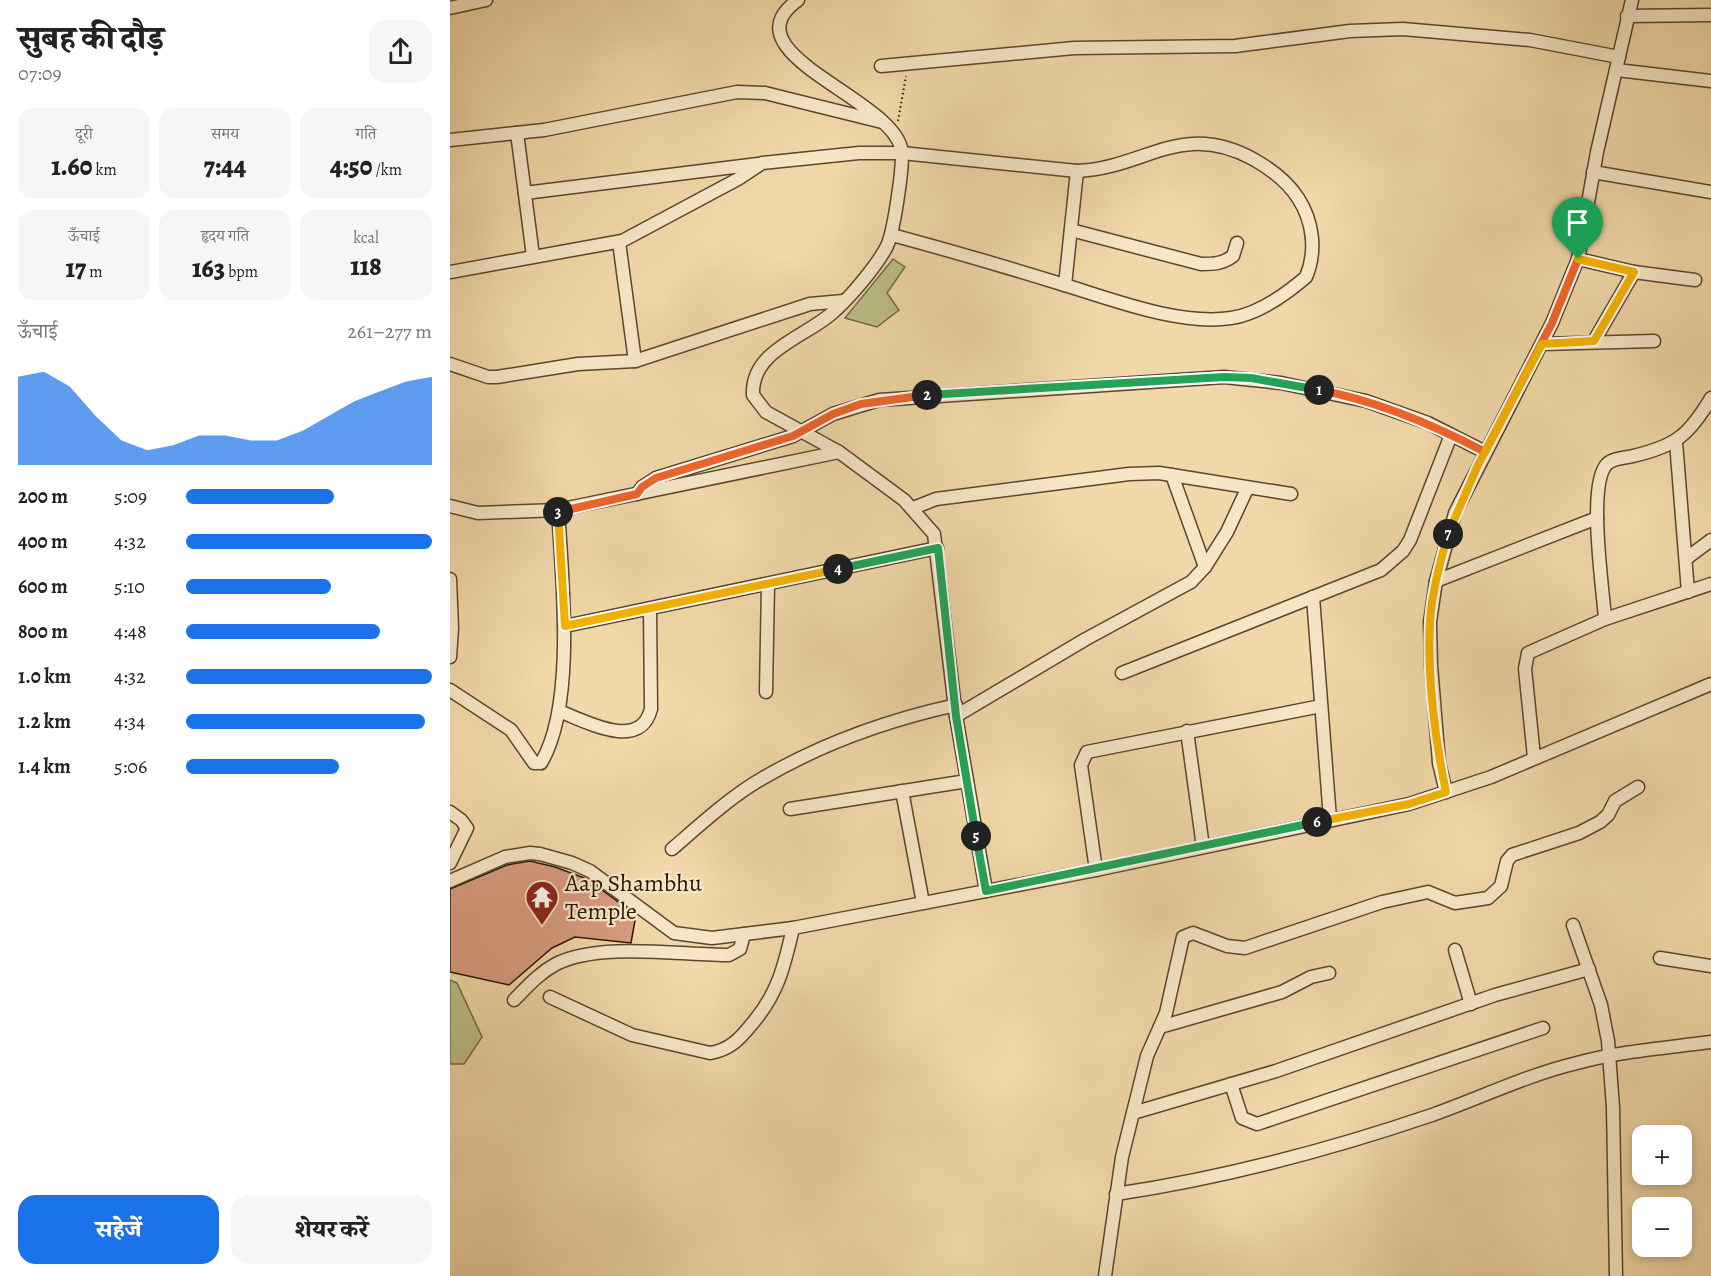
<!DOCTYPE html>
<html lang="hi">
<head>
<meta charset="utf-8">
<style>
  body { margin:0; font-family:Alegreya,"Noto Serif Devanagari",serif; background:#f6f6f6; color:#222; height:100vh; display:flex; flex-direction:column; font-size:22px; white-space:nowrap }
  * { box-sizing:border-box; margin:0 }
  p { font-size:20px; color:#767676 }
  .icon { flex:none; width:33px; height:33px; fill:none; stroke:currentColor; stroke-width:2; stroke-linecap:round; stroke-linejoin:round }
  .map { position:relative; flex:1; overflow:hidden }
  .panel { display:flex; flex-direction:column; background:#fff; width:450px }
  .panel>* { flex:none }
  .fabs { position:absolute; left:1182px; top:1125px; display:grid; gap:12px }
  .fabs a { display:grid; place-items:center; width:60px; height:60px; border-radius:12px; background:#fff; box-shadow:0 3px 9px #0003; font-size:30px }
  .pin { position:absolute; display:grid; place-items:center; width:51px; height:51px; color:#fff; margin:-62px -26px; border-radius:50% 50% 50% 0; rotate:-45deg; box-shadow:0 0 6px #0007 }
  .pin .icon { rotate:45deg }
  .km { position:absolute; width:30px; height:30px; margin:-15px; border-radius:50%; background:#222; color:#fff; font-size:16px; line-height:30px; text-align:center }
  .round { display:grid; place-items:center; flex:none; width:63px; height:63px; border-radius:18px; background:#f6f6f6 }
  .summary { display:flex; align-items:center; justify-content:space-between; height:102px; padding:0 18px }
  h1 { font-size:33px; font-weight:800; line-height:45px }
  .metrics { display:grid; grid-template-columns:repeat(3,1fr); gap:9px; height:102px; padding:6px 18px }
  .metrics div { display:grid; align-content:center; border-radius:15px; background:#f6f6f6; text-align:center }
  .metrics b { font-size:26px; font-weight:800 }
  .metrics small { font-size:16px; font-weight:400 }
  .metrics p { font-size:16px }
  .chart { height:168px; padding:12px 18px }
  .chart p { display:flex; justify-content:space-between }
  .chart svg { width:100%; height:108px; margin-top:6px; fill:#1a73e8; opacity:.7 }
  .button { display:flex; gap:12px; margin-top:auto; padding:12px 18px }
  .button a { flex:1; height:69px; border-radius:18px; background:#1a73e8; color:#fff; font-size:24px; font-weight:800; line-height:69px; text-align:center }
  .button a+a { background:#f6f6f6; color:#222 }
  ul { padding:0 18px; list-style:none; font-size:20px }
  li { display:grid; grid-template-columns:96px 72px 1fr; align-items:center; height:45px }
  li i { height:15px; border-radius:8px; background:#1a73e8 }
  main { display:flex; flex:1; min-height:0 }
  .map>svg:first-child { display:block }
  .green { fill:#bbbe86; stroke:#716a46; stroke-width:1.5 }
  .building { fill:#d79b80; stroke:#271507; stroke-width:1.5 }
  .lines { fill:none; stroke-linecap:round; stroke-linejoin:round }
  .minor-casing { stroke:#5a462f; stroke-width:15 }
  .path { stroke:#271507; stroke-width:2; stroke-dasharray:1.5 3; stroke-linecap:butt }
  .minor { stroke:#f6e6c6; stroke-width:12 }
  .split-1-casing { stroke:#fff; stroke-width:12 }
  .split-2-casing { stroke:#fff; stroke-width:12 }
  .split-3-casing { stroke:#fff; stroke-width:12 }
  .split-4-casing { stroke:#fff; stroke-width:12 }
  .split-5-casing { stroke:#fff; stroke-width:12 }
  .split-6-casing { stroke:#fff; stroke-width:12 }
  .split-7-casing { stroke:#fff; stroke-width:12 }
  .split-8-casing { stroke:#fff; stroke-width:12 }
  .split-1 { stroke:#f0652b; stroke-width:8 }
  .split-2 { stroke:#22a559; stroke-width:8 }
  .split-3 { stroke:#f0652b; stroke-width:8 }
  .split-4 { stroke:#f5b400; stroke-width:8 }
  .split-5 { stroke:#22a559; stroke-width:8 }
  .split-6 { stroke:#22a559; stroke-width:8 }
  .split-7 { stroke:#f5b400; stroke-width:8 }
  .split-8 { stroke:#f5b400; stroke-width:8 }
  .labels { text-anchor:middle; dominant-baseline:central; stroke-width:4.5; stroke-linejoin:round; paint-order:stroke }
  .poi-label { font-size:24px; fill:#271507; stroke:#f6e6c6; text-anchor:start }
</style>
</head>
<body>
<main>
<section class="panel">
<div class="summary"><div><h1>सुबह की दौड़</h1><p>07:09</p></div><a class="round"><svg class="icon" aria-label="share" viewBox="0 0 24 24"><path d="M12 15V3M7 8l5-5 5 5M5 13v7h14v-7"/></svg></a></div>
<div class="metrics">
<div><p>दूरी</p><b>1.60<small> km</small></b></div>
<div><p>समय</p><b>7:44</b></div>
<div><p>गति</p><b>4:50<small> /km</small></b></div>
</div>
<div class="metrics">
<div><p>ऊँचाई</p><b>17<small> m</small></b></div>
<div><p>हृदय गति</p><b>163<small> bpm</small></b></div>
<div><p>kcal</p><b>118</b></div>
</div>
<div class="chart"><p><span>ऊँचाई</span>261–277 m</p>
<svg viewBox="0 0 160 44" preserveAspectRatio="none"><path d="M0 44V8L10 6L20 12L30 24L40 34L50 38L60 36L70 32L80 32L90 34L100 34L110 30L120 24L130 18L140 14L150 10L160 8V44z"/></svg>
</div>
<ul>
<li><b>200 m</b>5:09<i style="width:60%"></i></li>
<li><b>400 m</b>4:32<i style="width:100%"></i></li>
<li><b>600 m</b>5:10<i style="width:59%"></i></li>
<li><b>800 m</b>4:48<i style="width:79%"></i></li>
<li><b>1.0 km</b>4:32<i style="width:100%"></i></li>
<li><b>1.2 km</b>4:34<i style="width:97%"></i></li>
<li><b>1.4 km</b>5:06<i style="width:62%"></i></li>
</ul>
<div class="button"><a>सहेजें</a><a>शेयर करें</a></div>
</section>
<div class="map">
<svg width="1261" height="1276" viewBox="0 0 1261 1276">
  <rect width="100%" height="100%" fill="#f1d8a8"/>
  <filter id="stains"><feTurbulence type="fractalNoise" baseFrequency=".00333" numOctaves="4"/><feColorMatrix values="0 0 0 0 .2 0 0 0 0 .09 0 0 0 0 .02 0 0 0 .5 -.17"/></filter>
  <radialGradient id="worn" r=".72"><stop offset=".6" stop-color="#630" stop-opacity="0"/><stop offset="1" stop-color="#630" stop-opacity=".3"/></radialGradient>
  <g class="green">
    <path d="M443,259L455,267L437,293L449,310L427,327L395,318Z"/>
    <path d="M0,980L7,983L32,1037L14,1064H0Z"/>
  </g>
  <path class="building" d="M80,861L105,867L137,879L186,915L181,943L125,937L102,948L59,985L0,972V889L57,865Z"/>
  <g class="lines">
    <defs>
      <g id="minor">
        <path d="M348,0C272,55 453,100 452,155C452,172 444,234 436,248C425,268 398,300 381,314C353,338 301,351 303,395L316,412L389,452L454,500L484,534L506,716L536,891"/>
        <path d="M0,8L36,0"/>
        <path d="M1177,16L1261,15"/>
        <path d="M431,66L624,48L785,46L900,31L953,29L1080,40L1169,57"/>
        <path d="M1167,70L1261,81"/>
        <path d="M67,133L83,256"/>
        <path d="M0,140L94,130L287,92L315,93L432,122"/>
        <path d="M1143,172L1261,192"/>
        <path d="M75,193L308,164"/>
        <path d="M621,230L751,264C764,264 772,264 783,256L787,243"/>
        <path d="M169,242L185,361"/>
        <path d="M1128,259L1184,272L1245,280"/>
        <path d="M0,272L172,241L288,179L312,163L409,153H452L627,171C696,168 731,120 803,159C821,169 837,181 848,198C863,221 867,251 856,277C835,295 809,314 781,318C728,326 659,298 608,283C553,266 498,250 442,235"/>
        <path d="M615,285L627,171"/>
        <path d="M1144,341L1184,272"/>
        <path d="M1092,344L1204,341"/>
        <path d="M0,364L38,377H47L128,364L185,361L360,304L393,301"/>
        <path d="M1226,442L1238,592"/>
        <path d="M722,475L755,567"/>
        <path d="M187,494L192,487L206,478L343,436L383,414L429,400L774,377L831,383L916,401L978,423L1035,452"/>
        <path d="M0,506L28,513L108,510L389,452"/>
        <path d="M463,508L486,499L679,474L709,473L841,494"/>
        <path d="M1237,558L1261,540"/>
        <path d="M0,579L2,628L0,657"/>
        <path d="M986,581L1147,518"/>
        <path d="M863,597L880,819"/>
        <path d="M1155,619C1153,589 1137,484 1157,464C1163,458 1175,458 1183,456C1226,446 1239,435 1261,398"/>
        <path d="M115,626L487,548"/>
        <path d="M672,673L931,570L953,551L960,540L1001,435"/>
        <path d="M0,690L61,730L84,763H91C126,705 112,577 108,510"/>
        <path d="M316,692L318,584"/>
        <path d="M109,711C135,721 190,752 201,709L200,609"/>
        <path d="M506,716L636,639L741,582L755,567L777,532L797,489"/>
        <path d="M737,731L753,847"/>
        <path d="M1084,757L1075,669L1078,653L1155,619L1261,584"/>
        <path d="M452,791L473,903"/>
        <path d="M996,792L989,763L981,665L980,622L986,581L1005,513L1102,323L1128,259L1147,152L1182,0"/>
        <path d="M340,809L517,781"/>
        <path d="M0,812L11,820L17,828L0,863"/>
        <path d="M222,849C251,824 280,797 313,778C373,743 438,720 506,705"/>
        <path d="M646,870L631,765L637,752L871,706"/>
        <path d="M0,881L55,857L80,853L90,854L122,863L140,871L224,933L262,938L343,928L646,870L959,804L1041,777L1261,684"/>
        <path d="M1123,925L1151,1005L1158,1041L1163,1107L1166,1276"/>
        <path d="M1005,950L1021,1004"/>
        <path d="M1210,958L1261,966"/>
        <path d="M100,997L182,1035L260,1053C279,1050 289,1040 301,1025C328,994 334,967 343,928"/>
        <path d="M64,1000C77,987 89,973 106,964C149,942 230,955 279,955L290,949L294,934"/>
        <path d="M710,1027L832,992L861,977L879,973"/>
        <path d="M781,1084L792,1118L807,1124L1093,1028"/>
        <path d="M683,1113L826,1071L1045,995L1139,969"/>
        <path d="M666,1194C773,1178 879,1150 982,1115C1030,1098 1077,1075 1127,1063C1171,1051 1216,1048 1261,1042"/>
        <path d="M655,1276L672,1157L697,1056L716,1013L733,937L743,933L777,946L795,948L932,902L978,892L1005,903L1038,898L1051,886L1057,861L1062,855L1129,833L1150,822L1158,815L1165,801L1188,787"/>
      </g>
    </defs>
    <use href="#minor" class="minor-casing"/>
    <path class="path" d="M448,121L456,76"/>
    <use href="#minor" class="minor"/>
  </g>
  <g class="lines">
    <defs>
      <path id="split-1" d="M869,390C928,401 982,424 1035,452L1102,323L1128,259"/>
      <path id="split-2" d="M477,395L774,377L801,378L869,390"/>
      <path id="split-3" d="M108,512L187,494L192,487L206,478L343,436L383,414L411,404L477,395"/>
      <path id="split-4" d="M108,512L115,626L388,569"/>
      <path id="split-5" d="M388,569L488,548L506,716L526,836"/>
      <path id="split-6" d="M526,836L536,891L867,822"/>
      <path id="split-7" d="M867,822L959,804L996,792C985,740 977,675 980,621C982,592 990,563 998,534"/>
      <path id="split-8" d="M998,534L1028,465L1092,344L1144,341L1184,272L1128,259"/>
    </defs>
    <use href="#split-1" class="split-1-casing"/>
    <use href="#split-2" class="split-2-casing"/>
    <use href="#split-3" class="split-3-casing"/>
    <use href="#split-4" class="split-4-casing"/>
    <use href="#split-5" class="split-5-casing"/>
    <use href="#split-6" class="split-6-casing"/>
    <use href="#split-7" class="split-7-casing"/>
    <use href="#split-8" class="split-8-casing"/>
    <use href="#split-1" class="split-1"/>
    <use href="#split-2" class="split-2"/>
    <use href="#split-3" class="split-3"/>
    <use href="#split-4" class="split-4"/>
    <use href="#split-5" class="split-5"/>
    <use href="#split-6" class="split-6"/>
    <use href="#split-7" class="split-7"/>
    <use href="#split-8" class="split-8"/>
  </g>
  <defs>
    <symbol id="temple-pin" viewBox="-11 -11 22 30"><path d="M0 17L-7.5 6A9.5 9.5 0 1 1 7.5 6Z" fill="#8f2418" stroke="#f6e6c6"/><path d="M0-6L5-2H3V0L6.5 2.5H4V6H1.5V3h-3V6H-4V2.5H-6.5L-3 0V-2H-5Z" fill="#fff"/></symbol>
  </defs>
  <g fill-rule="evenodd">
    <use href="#temple-pin" x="73" y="878" width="38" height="52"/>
  </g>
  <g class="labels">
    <g class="poi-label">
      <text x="115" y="883">Aap Shambhu<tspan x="115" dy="28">Temple</tspan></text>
    </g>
  </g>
  <rect width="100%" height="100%" filter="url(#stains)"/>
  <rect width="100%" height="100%" fill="url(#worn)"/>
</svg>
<div class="fabs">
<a>+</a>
<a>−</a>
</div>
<div class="pin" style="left:1128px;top:259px;background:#1e9e55"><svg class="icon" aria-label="arrive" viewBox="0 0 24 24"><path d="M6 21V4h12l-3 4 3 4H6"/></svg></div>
<b class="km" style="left:869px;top:390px">1</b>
<b class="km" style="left:477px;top:395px">2</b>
<b class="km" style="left:108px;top:512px">3</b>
<b class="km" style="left:388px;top:569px">4</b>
<b class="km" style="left:526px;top:836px">5</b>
<b class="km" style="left:867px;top:822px">6</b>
<b class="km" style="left:998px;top:534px">7</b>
</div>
</main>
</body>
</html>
